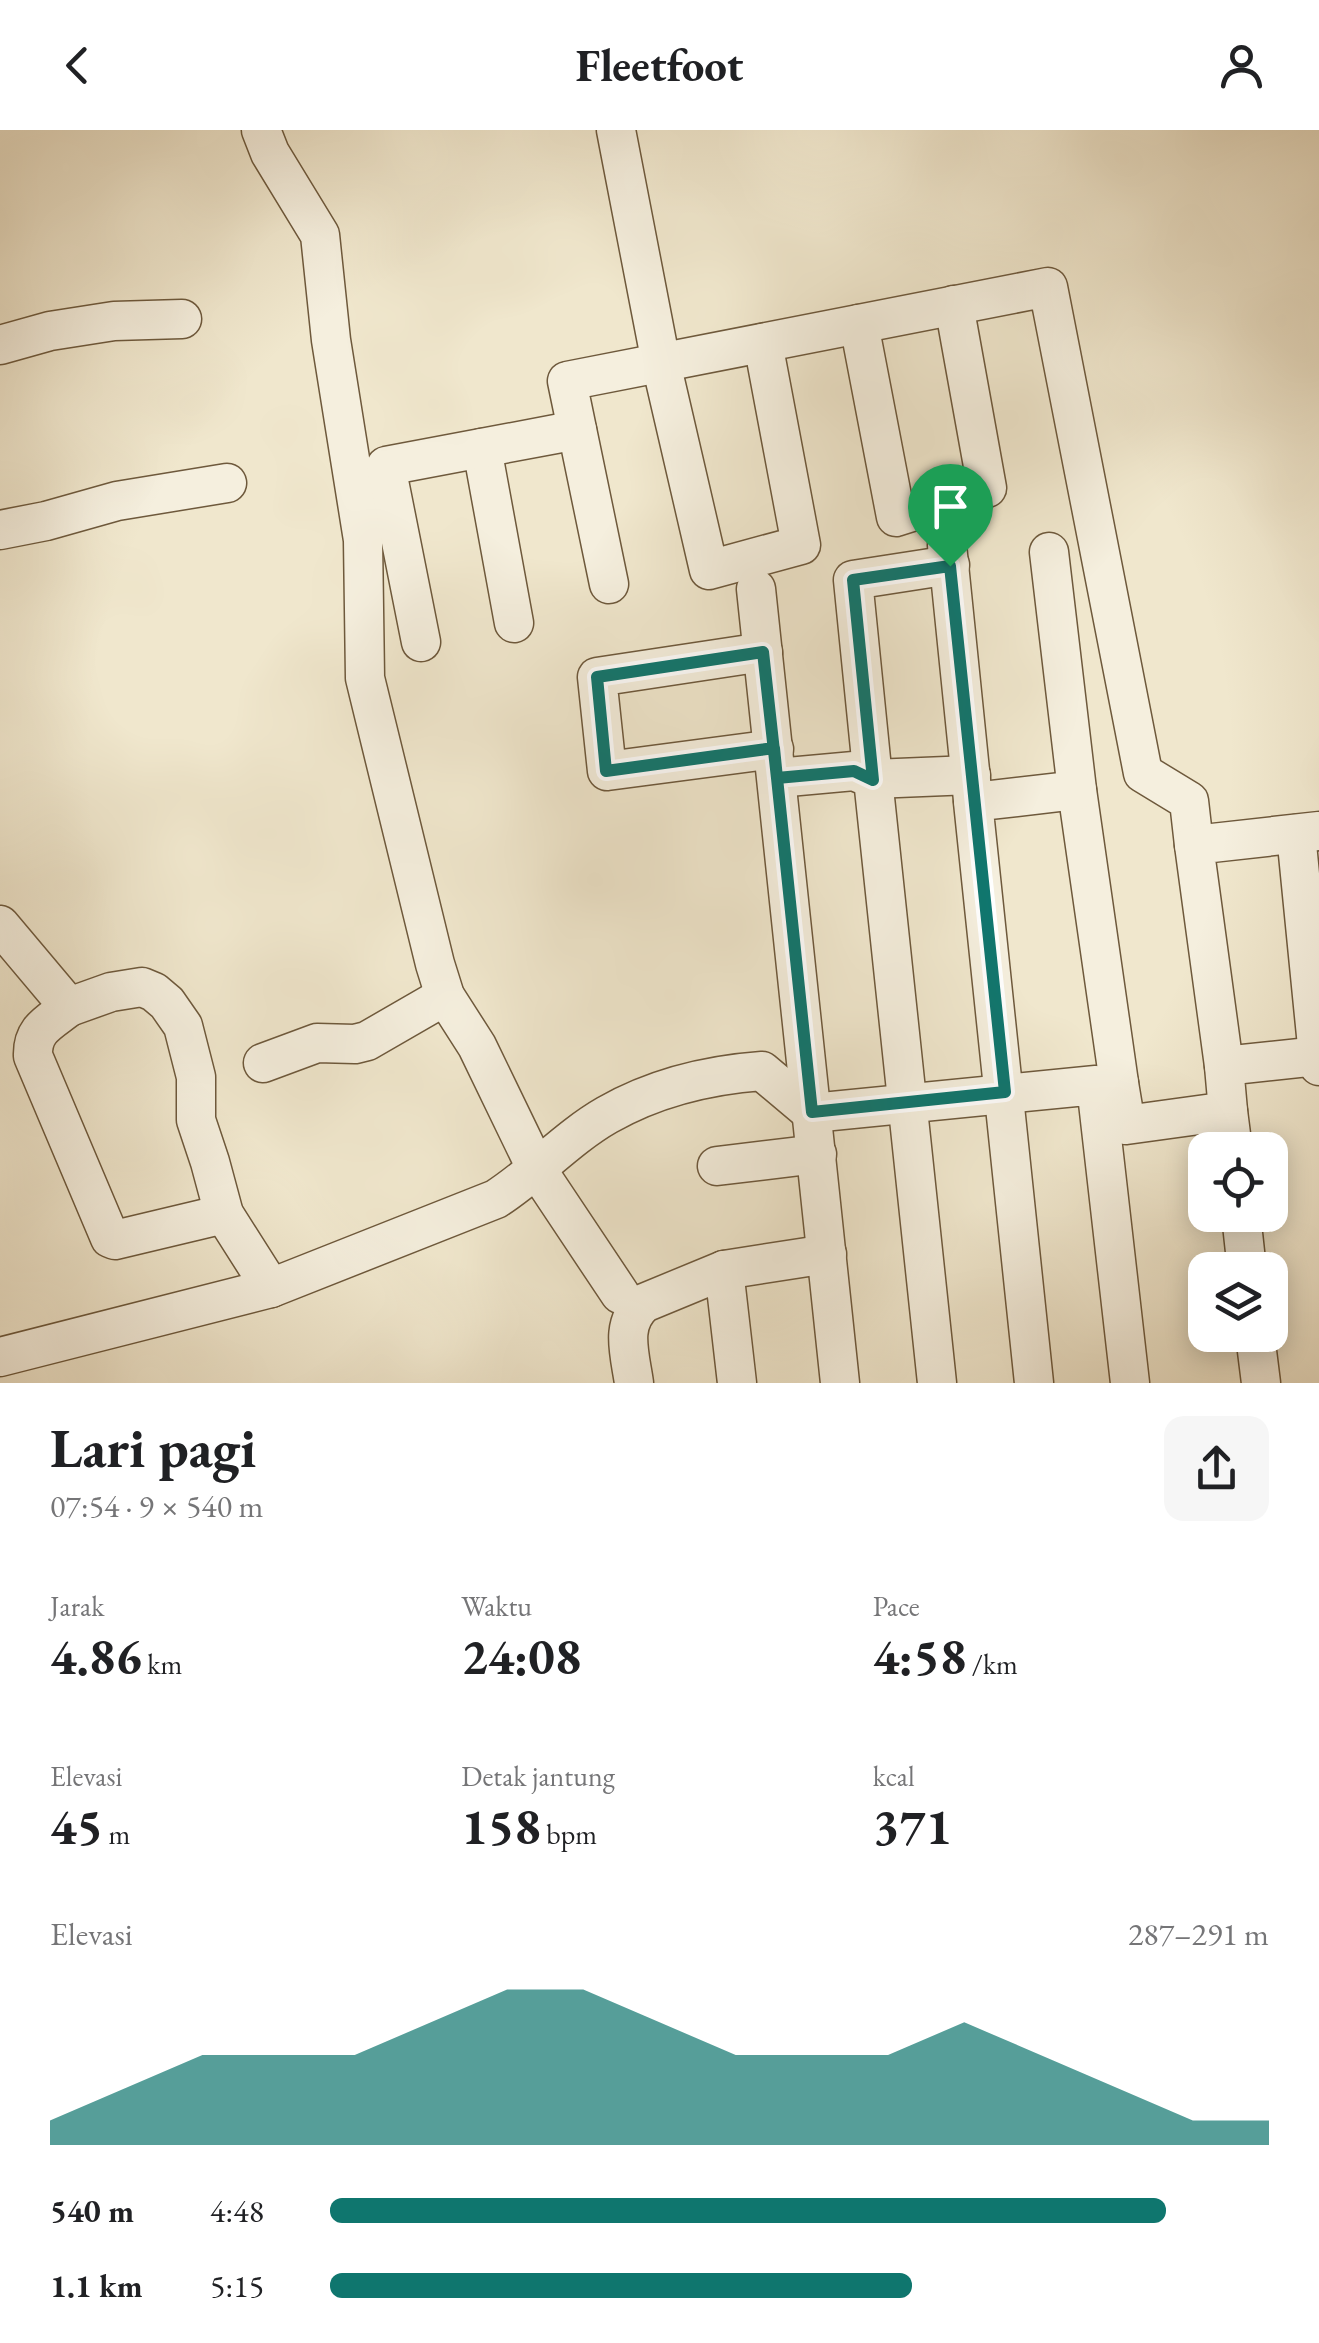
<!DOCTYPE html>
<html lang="id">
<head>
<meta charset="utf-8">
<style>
  body { margin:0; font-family:"EB Garamond",serif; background:#f6f6f6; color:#202124; height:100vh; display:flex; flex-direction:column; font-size:38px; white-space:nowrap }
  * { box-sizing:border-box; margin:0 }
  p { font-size:32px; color:#757577 }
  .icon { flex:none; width:55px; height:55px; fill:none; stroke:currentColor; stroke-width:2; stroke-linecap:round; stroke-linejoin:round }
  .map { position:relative; height:1253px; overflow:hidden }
  .sheet { display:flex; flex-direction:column; background:#fff; flex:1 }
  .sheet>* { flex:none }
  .tools { position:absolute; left:1188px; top:1002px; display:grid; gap:20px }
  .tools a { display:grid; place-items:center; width:100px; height:100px; border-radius:20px; background:#fff; box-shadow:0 5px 25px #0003; font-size:50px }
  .pin { position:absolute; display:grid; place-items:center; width:85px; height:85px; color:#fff; margin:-102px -42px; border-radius:50% 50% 50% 0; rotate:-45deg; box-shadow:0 0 10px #0007 }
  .pin .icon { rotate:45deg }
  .round { display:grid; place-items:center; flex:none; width:105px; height:105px; border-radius:20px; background:#f6f6f6 }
  .overview { display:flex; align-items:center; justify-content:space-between; height:170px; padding:0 50px }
  h1 { font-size:55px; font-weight:700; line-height:75px }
  .figures { display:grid; grid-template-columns:repeat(3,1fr); gap:15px; height:170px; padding:10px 50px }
  .figures div { display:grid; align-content:center }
  .figures b { font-size:50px; font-weight:700 }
  .figures small { font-size:28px; font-weight:400 }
  .figures p { font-size:28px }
  .chart { height:280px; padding:20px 50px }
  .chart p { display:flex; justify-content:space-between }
  .chart svg { width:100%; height:180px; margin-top:10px; fill:#0f766e; opacity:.7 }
  ul { padding:0 50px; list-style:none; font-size:32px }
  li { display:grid; grid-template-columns:160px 120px 1fr; align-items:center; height:75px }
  li i { height:25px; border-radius:12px; background:#0f766e }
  header { display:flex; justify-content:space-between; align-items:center; height:130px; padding:0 50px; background:#fff; font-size:45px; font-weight:700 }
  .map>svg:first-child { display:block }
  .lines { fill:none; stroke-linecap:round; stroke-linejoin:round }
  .minor-casing { stroke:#6e593c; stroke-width:41 }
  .minor { stroke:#f5efde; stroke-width:38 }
  .route-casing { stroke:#fff; stroke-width:20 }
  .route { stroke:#0f766e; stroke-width:12 }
</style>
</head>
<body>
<header><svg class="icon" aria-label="back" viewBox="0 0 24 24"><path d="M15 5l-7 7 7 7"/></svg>Fleetfoot<svg class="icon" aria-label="person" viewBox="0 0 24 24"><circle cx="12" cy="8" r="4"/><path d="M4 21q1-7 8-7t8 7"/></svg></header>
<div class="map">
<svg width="1319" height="1253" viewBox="0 0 1319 1253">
  <rect width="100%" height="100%" fill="#f0e7cd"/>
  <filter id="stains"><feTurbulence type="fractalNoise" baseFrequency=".002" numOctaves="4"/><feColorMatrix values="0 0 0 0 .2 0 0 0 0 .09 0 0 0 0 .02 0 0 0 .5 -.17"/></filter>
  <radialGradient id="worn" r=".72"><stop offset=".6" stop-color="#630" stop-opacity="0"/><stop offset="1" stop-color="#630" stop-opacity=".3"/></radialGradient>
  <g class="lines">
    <defs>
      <g id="minor">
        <path d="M261,0L270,23L320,105L331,210L363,410L365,548L435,834L445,866L477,916L536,1038L620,1164"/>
        <path d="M616,0L661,233L709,440L801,415L763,213"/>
        <path d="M859,194L896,387L987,358L954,175"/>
        <path d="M0,215L50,201L114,191L182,189"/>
        <path d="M482,318L514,493"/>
        <path d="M0,400L46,391L117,371L227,353"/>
        <path d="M947,415L973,670"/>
        <path d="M1049,422L1077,660L1119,953"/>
        <path d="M950,435L853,450L873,649L971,645"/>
        <path d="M609,454L567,251L1048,157L1143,643L1189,671L1194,715"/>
        <path d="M756,459L840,1253"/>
        <path d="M421,512L386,336L577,300"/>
        <path d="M763,522L597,547L607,641L774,619"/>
        <path d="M777,648L854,641L873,649L937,1253"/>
        <path d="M1296,704L1319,936"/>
        <path d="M0,795L69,877L111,862L142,857L154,862L167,873L183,896L196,947V990L210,1032L224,1084L271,1158"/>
        <path d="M69,877C49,893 32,899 33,926L110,1108L115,1110L224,1084"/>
        <path d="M263,933L317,913L355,914L367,911L445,866"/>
        <path d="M1224,936L1194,715L1319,701"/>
        <path d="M1114,953H1119L1126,995L1228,981L1224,936L1319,926"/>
        <path d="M1228,981L1233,1020"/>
        <path d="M717,1036L817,1024"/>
        <path d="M1241,1085L1247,1140"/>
        <path d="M724,1140L737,1253"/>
        <path d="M1255,1205L1261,1253"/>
        <path d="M0,1227L271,1158L496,1069C535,1044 567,1008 607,985C656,957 707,945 762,941L812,983L1096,955L1130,1253"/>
        <path d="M634,1253C630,1224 619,1194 644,1173L724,1140L827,1124"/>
        <path d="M1034,1253L973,672L1077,660"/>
      </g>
    </defs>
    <use href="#minor" class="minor-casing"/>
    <use href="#minor" class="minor"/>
  </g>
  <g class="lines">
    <defs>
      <path id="route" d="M950,436L853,450L873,650L854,641L777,648L774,618L606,641L597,547L763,522L777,648L812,982L1005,962L950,436"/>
    </defs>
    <use href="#route" class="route-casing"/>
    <use href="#route" class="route"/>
  </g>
  <rect width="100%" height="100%" filter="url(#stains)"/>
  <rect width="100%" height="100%" fill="url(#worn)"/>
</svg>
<div class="tools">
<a><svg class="icon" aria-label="locate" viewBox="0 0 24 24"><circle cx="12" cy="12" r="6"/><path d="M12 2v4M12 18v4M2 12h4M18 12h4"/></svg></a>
<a><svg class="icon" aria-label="layers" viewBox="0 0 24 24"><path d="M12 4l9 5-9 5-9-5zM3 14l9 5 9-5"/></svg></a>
</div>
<div class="pin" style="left:950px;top:436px;background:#1e9e55"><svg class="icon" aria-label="arrive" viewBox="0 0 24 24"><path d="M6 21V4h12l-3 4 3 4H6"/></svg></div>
</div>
<section class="sheet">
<div class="overview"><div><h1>Lari pagi</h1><p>07:54 · 9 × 540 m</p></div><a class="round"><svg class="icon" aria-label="share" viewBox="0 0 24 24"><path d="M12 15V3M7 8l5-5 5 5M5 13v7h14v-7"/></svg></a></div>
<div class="figures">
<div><p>Jarak</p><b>4.86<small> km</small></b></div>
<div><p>Waktu</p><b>24:08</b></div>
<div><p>Pace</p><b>4:58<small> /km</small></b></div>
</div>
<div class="figures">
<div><p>Elevasi</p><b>45<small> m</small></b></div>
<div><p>Detak jantung</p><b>158<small> bpm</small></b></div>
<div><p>kcal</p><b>371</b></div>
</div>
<div class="chart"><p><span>Elevasi</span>287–291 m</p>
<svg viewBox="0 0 160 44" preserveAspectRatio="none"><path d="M0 44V38L10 30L20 22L30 22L40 22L50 14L60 6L70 6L80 14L90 22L100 22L110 22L120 14L130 22L140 30L150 38L160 38V44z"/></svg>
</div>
<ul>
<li><b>540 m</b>4:48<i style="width:89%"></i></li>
<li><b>1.1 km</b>5:15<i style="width:62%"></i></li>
</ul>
</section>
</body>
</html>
